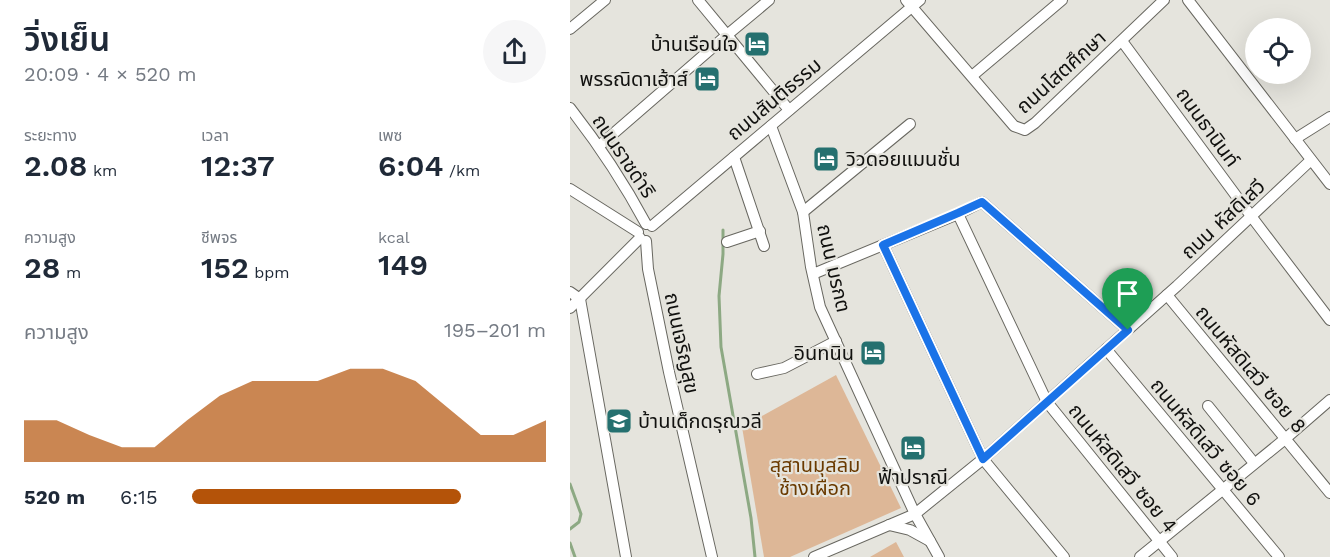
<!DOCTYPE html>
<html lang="th">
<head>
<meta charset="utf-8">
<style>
  body { margin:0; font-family:"Work Sans","Noto Sans Thai",sans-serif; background:#f6f6f7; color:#1f2937; height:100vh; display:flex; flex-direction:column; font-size:22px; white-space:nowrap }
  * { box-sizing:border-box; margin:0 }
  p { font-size:20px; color:#747a83 }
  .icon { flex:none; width:33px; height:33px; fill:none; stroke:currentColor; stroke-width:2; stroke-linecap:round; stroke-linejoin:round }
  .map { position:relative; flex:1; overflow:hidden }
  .panel { display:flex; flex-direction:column; background:#fff; width:570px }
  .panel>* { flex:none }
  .tools { position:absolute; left:675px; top:18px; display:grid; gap:12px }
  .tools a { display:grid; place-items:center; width:66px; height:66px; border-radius:50%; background:#fff; box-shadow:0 6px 24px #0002; font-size:30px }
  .pin { position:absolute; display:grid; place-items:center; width:51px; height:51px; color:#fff; margin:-62px -26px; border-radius:50% 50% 50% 0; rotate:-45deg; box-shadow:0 0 6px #0007 }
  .pin .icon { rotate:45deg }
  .round { display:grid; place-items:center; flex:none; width:63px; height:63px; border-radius:32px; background:#f6f6f7 }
  .overview { display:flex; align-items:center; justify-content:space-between; height:102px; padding:0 24px }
  h1 { font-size:33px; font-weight:600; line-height:45px }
  .metrics { display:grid; grid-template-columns:repeat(3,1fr); gap:9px; height:102px; padding:6px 24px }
  .metrics div { display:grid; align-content:center }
  .metrics b { font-size:30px; font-weight:600 }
  .metrics small { font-size:16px; font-weight:400 }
  .metrics p { font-size:16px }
  .chart { height:168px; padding:12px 24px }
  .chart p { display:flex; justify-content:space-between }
  .chart svg { width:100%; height:108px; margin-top:6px; fill:#b45309; opacity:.7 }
  ul { padding:0 24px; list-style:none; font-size:20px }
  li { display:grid; grid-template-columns:96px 72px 1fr; align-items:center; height:45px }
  li i { height:15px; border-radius:8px; background:#b45309 }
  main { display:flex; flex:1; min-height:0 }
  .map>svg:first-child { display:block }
  .green { fill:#ddb797 }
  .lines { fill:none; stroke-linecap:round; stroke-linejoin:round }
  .stream { stroke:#8da983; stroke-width:3 }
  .minor-casing { stroke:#686760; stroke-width:12 }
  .minor { stroke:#fff; stroke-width:10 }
  .route-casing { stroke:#fff; stroke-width:12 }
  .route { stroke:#1a73e8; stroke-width:8 }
  .labels { text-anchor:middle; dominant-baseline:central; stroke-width:4.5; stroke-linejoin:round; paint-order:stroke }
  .poi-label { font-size:20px; fill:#11110f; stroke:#e5e4dd; text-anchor:end }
  .street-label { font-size:20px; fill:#11110f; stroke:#e5e4dd }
  .park-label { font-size:20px; fill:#6a3a00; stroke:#e5e4dd }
</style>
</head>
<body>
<main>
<section class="panel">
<div class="overview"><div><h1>วิ่งเย็น</h1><p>20:09 · 4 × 520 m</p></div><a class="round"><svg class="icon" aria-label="share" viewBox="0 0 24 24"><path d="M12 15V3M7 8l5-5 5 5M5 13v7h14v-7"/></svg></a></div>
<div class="metrics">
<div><p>ระยะทาง</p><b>2.08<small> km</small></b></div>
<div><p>เวลา</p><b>12:37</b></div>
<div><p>เพซ</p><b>6:04<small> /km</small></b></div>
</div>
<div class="metrics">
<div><p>ความสูง</p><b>28<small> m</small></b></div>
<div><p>ชีพจร</p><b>152<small> bpm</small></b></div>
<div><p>kcal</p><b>149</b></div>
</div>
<div class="chart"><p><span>ความสูง</span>195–201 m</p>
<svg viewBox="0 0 160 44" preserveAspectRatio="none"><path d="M0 44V27L10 27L20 33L30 38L40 38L50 27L60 17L70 11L80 11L90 11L100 6L110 6L120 11L130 22L140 33L150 33L160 27V44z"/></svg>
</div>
<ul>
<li><b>520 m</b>6:15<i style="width:76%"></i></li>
</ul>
</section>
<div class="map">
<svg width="760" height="557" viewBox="0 0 760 557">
  <rect width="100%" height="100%" fill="#e5e4dd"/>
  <g class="green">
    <path d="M266,375L331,508L220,557H194L172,427Z"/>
    <path d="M326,542L334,557H300Z"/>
  </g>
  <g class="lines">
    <g class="stream">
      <path d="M153,230V254L149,296L151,347L181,518L185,557"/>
      <path d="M0,484L11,514L9,522L0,529"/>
      <path d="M0,543L5,557"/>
    </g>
    <defs>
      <g id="minor">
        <path d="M128,0L219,110"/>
        <path d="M336,0L444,126L455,130L465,123L594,0"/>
        <path d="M618,0L760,184"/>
        <path d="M0,29L35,0"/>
        <path d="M552,41L681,216L760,320"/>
        <path d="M402,76L492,0"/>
        <path d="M0,108C29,145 54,183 76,224"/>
        <path d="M201,126L233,212L241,267L250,307L345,514L369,557"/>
        <path d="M725,139L760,117"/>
        <path d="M29,146L157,35L199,0"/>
        <path d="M164,157L194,246"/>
        <path d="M0,189L68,232"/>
        <path d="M233,212L340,124"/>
        <path d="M388,214L477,402L602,557"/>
        <path d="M82,226L350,0"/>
        <path d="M76,241L78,269L99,372L142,557"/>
        <path d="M157,242L190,231"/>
        <path d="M313,245L413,459L494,557"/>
        <path d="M243,274L388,214L412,202L558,330"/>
        <path d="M0,292L10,299L56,557"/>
        <path d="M597,295L760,493"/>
        <path d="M0,308L70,238"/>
        <path d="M536,349L709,557"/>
        <path d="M187,374L214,368L266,341"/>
        <path d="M638,406L684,463"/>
        <path d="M319,525L340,530L360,541"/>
        <path d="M244,557L345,514L413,459L607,286L741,160"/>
        <path d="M570,557L715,439L760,400"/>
      </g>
    </defs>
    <use href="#minor" class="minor-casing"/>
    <use href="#minor" class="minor"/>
  </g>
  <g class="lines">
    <defs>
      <path id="route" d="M412,202L558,330L413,459L313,245L388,213Z"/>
    </defs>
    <use href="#route" class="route-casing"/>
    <use href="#route" class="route"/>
  </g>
  <defs>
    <symbol id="hotel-square" viewBox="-11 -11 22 22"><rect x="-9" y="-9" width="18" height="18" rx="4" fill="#25706f" stroke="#e5e4dd"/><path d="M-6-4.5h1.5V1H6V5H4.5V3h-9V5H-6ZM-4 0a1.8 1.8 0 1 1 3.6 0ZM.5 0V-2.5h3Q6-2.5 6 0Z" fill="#fff"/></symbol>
    <symbol id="school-square" viewBox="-11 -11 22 22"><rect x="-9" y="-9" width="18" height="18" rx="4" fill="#25706f" stroke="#e5e4dd"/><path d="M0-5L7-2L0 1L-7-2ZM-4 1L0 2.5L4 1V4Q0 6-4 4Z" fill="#fff"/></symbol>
  </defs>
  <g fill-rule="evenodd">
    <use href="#hotel-square" x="172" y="29" width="30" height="30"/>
    <use href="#hotel-square" x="122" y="64" width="30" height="30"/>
    <use href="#hotel-square" x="241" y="144" width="30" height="30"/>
    <use href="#hotel-square" x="288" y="338" width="30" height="30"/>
    <use href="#school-square" x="34" y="406" width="30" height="30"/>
    <use href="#hotel-square" x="328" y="433" width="30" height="30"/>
  </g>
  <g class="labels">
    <g class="poi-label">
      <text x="168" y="44">บ้านเรือนใจ</text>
      <text x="118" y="79">พรรณิดาเฮ้าส์</text>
      <text x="276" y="159" text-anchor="start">วิวดอยแมนชั่น</text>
      <text x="284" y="353">อินทนิน</text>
      <text x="68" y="421" text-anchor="start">บ้านเด็กดรุณวลี</text>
      <text x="343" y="477" text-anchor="middle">ฟ้าปราณี</text>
    </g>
    <g class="street-label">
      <text transform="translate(491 72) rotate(-42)">ถนนโสตศึกษา</text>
      <text transform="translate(204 99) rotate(-40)">ถนนสันติธรรม</text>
      <text transform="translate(638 127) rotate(54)">ถนนธานินท์</text>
      <text transform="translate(54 156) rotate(56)">ถนนราชดำริ</text>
      <text transform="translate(653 219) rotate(-43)">ถนน หัสดิเสวี</text>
      <text transform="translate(264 268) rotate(77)">ถนน มรกต</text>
      <text transform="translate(112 343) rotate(78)">ถนนเจริญสุข</text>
      <text transform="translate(681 369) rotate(50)">ถนนหัสดิเสวี ซอย 8</text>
      <text transform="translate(636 442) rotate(50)">ถนนหัสดิเสวี ซอย 6</text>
      <text transform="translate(553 468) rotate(51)">ถนนหัสดิเสวี ซอย 4</text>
    </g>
    <g class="park-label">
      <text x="245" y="465">สุสานมุสลิม<tspan x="245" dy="23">ช้างเผือก</tspan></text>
    </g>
  </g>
</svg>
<div class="tools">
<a><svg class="icon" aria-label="locate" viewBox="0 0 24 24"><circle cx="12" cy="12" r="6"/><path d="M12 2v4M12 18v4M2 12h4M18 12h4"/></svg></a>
</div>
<div class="pin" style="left:558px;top:330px;background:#1e9e55"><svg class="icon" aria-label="arrive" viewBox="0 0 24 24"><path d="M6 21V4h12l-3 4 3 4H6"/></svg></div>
</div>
</main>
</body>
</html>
